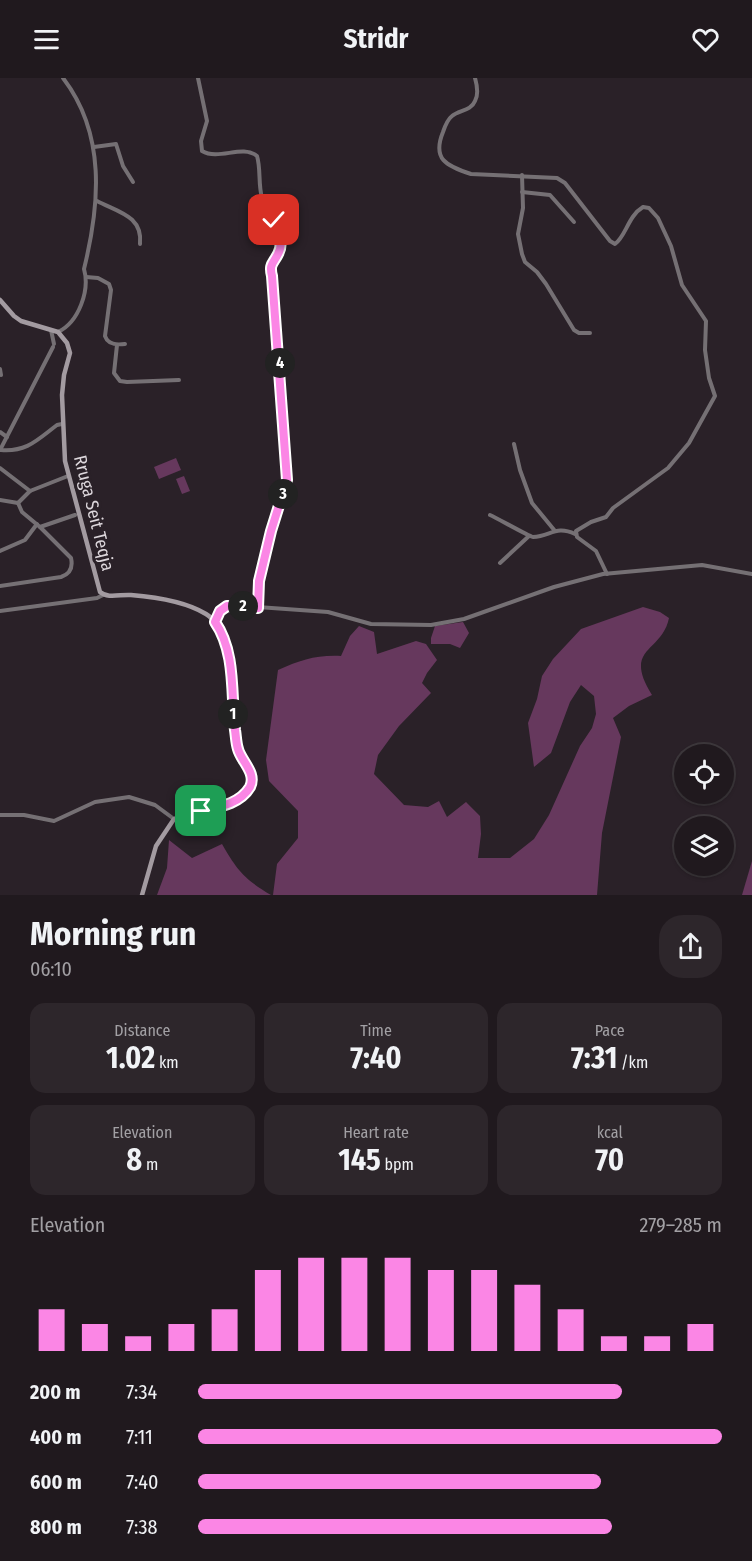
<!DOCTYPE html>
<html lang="en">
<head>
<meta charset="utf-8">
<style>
  body { margin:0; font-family:"Fira Sans Condensed",sans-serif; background:#2d262b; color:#f1f3f6; height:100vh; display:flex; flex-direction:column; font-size:22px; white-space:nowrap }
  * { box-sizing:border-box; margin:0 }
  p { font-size:20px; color:#a2a0a4 }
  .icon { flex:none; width:33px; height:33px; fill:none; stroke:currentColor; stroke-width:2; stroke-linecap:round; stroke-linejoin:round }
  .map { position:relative; height:817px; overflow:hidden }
  .sheet { display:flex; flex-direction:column; background:#20191e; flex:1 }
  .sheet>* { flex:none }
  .buttons { position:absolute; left:674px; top:666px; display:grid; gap:12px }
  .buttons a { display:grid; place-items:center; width:60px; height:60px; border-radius:50%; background:#20191e; box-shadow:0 2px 4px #0004,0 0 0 2px #3d383c; font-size:30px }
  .pin { position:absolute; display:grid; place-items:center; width:51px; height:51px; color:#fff; margin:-26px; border-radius:12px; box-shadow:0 3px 9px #0006 }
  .km { position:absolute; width:30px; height:30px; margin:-15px; border-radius:50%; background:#222; color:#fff; font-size:16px; line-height:30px; text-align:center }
  .round { display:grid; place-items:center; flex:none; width:63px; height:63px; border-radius:24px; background:#2d262b }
  .overview { display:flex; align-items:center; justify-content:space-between; height:102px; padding:0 30px }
  h1 { font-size:33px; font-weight:700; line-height:45px }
  .metrics { display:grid; grid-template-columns:repeat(3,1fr); gap:9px; height:102px; padding:6px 30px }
  .metrics div { display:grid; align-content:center; border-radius:15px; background:#2d262b; text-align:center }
  .metrics b { font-size:30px; font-weight:700 }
  .metrics small { font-size:16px; font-weight:400 }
  .metrics p { font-size:16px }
  .chart { height:168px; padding:12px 30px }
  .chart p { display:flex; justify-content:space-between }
  .chart svg { width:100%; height:108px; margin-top:6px; stroke:#fb86e5; stroke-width:6 }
  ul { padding:0 30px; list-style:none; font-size:20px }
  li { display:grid; grid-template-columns:96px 72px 1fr; align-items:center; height:45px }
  li i { height:15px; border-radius:8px; background:#fb86e5 }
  header { display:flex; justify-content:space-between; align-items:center; height:78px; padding:0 30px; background:#20191e; font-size:27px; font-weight:700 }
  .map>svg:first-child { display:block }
  .green { fill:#66385d }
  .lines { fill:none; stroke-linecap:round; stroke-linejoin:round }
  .street { stroke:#757074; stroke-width:4 }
  .secondary { stroke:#a39ba1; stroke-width:4.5 }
  .route-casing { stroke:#fff; stroke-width:12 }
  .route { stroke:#fb86e5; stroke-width:8 }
  .labels { text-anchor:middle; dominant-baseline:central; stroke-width:6; stroke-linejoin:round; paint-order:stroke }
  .street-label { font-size:18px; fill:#ddd7dc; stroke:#2a2128 }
</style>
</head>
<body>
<header><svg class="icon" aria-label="menu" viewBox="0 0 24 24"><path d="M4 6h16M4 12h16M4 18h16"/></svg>Stridr<svg class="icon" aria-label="heart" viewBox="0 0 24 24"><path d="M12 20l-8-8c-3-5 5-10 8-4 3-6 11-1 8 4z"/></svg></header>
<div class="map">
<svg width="752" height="817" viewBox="0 0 752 817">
  <rect width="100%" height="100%" fill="#2a2128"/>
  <g class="green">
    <path d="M176,380L181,392L159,401L154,389Z"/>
    <path d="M184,398L190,413L182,416L176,401Z"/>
    <path d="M643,529L660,534L669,540C662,575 622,569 652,617L629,628L613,640L621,659L602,755L597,817H273L277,786L298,760V733L269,703L266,682L278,592C301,582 315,577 341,578L350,558L359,548L374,554L377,576L416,563L426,566L437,582L427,595L422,605L431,615L399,648L378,677L374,696L404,727L428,729L439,723L447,739L466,724L480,738L481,756L478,780H510L534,761L549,737L580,668L592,650L596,636L594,618L581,607L570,624L551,675L534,689L528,645L537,621L542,598L553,581L581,551Z"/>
    <path d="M463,544L469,555L460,570L450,566H431V560L435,548Z"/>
    <path d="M169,762L192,780L222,766C237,792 244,801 271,817H157L167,790Z"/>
    <path d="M752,783V817H742Z"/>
  </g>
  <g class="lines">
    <g class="street">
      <path d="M198,0L207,43L201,63L202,73C219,83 242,66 257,78C261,91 258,106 262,120C266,136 280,147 280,164C281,181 267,181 272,198L287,402L271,452L259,503L258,530"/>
      <path d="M475,0C477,7 479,16 475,23C471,33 459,32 452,38C447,42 445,48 443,54C432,81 446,88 471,96L557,100L565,105L610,163L615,166C626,158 628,138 643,129L649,130L658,140L671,168L682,207L706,243L705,272L709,300L715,318L689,365L668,390L613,430L606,439L591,444L576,453L577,459L596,473L607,496"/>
      <path d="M94,69L116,66L123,88L133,104"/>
      <path d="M522,97L523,130L518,156L522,176L525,184L537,194L546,206L574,252L579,255H590"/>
      <path d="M522,114L550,117L574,144"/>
      <path d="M97,123C118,134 143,138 140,166"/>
      <path d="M86,199L98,200L109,206L111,212L105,258C108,267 117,267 125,266"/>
      <path d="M51,252L54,266"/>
      <path d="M58,254C79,244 90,212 84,191C100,126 106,56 63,0"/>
      <path d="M117,267L114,295L120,303L127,304L179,302"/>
      <path d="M0,291L1,297"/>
      <path d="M0,354L7,359"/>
      <path d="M514,366L520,392L532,425L555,453"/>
      <path d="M0,372L53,269"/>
      <path d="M1,372C27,374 37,362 57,347L62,346"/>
      <path d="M0,390L30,413L68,398"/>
      <path d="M0,422L18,425L30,413"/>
      <path d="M18,425L22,434L40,449L75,437"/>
      <path d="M490,437C497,440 530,459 533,459C551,458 556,447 575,456"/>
      <path d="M0,473L25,462L37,446"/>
      <path d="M500,485L529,458"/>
      <path d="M0,508L61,499C70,496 73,489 71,480L40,449"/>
      <path d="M0,533L97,520L103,517"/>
      <path d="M215,544L220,533L231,527L328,534L371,546L431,547L464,541L554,509L603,496L702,487L752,496"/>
      <path d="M0,737H24L54,743L95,724L129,719L155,727L174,741"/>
    </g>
    <path class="secondary" d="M0,222L14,238L21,243L58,254L67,265L70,275L64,297L62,317L65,383L100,514C108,521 121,516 131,517C155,519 185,523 206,536C236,554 231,619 235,651C236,657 236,663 237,669C241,683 258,695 248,710C233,734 198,731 174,741L156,768L142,817"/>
  </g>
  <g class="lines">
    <defs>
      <path id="route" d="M201,733C219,729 240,726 250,709C257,695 241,683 238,671C236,665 236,658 235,652C231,617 236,574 215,544L220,533L227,528L258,530L259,503L271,453L287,402L272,198C269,186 273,186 278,176C284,165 279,153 274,142"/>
    </defs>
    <use href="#route" class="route-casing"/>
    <use href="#route" class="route"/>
  </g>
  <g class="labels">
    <g class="street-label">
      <text transform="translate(94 435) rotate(76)">Rruga Seit Teqja</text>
    </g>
  </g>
</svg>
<div class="buttons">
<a><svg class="icon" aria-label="locate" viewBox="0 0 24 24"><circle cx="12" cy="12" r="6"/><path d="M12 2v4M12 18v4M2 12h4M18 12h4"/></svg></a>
<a><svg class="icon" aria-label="layers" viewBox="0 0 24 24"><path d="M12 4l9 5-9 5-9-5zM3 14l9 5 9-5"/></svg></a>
</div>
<div class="pin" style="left:201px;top:733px;background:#1e9e55"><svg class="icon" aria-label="arrive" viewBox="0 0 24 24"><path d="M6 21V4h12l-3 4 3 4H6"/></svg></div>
<div class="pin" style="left:274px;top:142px;background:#d93025"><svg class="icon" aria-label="check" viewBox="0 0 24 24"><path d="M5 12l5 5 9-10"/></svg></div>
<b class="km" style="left:233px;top:636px">1</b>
<b class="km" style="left:243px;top:528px">2</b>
<b class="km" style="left:283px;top:416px">3</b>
<b class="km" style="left:280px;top:285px">4</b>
</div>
<section class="sheet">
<div class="overview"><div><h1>Morning run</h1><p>06:10</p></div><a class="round"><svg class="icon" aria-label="share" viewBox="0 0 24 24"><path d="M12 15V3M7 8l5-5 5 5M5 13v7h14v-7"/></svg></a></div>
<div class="metrics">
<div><p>Distance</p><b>1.02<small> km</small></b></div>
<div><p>Time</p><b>7:40</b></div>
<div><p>Pace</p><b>7:31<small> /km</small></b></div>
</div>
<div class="metrics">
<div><p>Elevation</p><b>8<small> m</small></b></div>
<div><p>Heart rate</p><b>145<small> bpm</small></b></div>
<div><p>kcal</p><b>70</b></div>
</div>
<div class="chart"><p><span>Elevation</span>279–285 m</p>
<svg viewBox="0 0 160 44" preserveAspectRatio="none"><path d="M5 44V27M15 44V33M25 44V38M35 44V33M45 44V27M55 44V11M65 44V6M75 44V6M85 44V6M95 44V11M105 44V11M115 44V17M125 44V27M135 44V38M145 44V38M155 44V33"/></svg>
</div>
<ul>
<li><b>200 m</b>7:34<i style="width:81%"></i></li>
<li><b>400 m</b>7:11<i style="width:100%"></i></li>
<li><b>600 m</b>7:40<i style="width:77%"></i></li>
<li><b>800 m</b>7:38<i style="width:79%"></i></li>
</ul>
</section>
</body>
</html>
